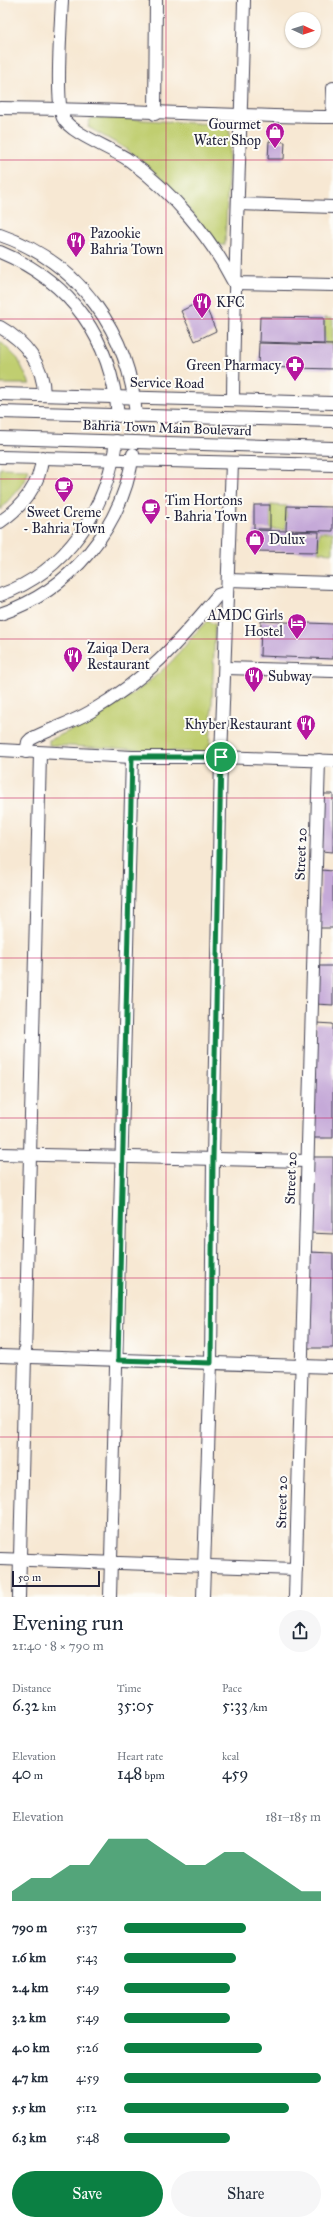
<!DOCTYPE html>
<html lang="en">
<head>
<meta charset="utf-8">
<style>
  body { margin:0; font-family:"IM FELL Great Primer",serif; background:#f6f6f7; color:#1f2937; height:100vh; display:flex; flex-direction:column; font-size:15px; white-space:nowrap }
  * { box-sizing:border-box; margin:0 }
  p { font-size:13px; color:#747a83 }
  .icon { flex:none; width:22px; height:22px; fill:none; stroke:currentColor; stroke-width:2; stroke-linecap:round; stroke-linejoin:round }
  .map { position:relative; height:1597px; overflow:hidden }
  .panel { display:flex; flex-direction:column; background:#fff; flex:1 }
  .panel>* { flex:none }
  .needle { width:26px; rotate:93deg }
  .controls { position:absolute; left:285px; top:12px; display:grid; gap:8px }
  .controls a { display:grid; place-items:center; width:36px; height:36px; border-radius:50%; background:#fff; box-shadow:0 1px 3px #0004; font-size:20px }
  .scale { position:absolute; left:12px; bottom:10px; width:88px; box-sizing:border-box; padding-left:4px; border:2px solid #22223b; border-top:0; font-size:11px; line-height:14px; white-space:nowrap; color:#22223b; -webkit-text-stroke:3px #fdfcf7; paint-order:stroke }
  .pin { position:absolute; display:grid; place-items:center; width:34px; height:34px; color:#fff; margin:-17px; border:2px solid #fff; border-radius:50%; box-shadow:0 1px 4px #0007 }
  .round { display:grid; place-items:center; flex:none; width:42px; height:42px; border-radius:21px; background:#f6f6f7 }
  .head { display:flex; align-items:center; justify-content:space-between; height:68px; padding:0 12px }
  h1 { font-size:22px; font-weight:600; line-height:30px }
  .figures { display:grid; grid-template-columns:repeat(3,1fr); gap:6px; height:68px; padding:4px 12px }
  .figures div { display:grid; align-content:center }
  .figures b { font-size:17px; font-weight:600 }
  .figures small { font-size:11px; font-weight:400 }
  .figures p { font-size:11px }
  .chart { height:112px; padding:8px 12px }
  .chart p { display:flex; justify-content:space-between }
  .chart svg { width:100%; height:72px; margin-top:4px; fill:#0b8043; opacity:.7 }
  .button { display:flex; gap:8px; margin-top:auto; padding:8px 12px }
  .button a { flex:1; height:46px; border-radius:24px; background:#0b8043; color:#fff; font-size:16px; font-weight:600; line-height:46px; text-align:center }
  .button a+a { background:#f6f6f7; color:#1f2937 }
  ul { padding:0 12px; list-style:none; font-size:13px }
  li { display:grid; grid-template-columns:64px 48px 1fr; align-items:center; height:30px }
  li i { height:10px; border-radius:5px; background:#0b8043 }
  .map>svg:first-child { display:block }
  .green { fill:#c0ce70; stroke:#717856 }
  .building { fill:#c5a9d8 }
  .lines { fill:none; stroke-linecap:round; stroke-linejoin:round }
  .minor-casing { stroke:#424052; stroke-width:14 }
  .minor { stroke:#fff; stroke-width:12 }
  .route-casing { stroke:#fff; stroke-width:8 }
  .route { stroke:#0b8043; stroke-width:5 }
  .grid { fill:none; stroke:#c2185b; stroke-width:1; stroke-opacity:0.55 }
  .labels { text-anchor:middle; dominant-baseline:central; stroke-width:4; stroke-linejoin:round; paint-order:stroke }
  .poi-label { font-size:14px; fill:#22223b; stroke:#fdfcf7; text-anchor:start }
  .street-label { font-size:14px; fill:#22223b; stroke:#fdfcf7 }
</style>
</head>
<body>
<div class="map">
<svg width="333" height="1597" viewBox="0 0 333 1597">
  <rect width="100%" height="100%" fill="#fdfcf7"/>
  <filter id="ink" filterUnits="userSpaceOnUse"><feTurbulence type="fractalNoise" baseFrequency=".025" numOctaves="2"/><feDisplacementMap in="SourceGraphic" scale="8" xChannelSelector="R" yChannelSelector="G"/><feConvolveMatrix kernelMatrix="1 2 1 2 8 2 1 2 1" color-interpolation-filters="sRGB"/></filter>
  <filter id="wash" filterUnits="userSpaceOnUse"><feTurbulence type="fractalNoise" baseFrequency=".012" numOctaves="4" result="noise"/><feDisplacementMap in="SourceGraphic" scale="16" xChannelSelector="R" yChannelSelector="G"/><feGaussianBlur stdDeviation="0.9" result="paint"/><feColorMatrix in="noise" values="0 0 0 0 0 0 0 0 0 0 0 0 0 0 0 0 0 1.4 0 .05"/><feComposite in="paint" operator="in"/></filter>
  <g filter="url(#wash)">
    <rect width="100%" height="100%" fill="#f7e8d3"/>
    <g class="green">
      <path d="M96,117L226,125L230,133L225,245H217C194,215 171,185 142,161C126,147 106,138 88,127L90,119Z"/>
      <path d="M324,318L333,319V344H324Z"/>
      <path d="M0,341L18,359L30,384H0Z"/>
      <path d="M0,468L29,469L25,481L0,510Z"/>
      <path d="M270,505L287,506L286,530L270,529Z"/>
      <path d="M319,532H333V553L318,552Z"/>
      <path d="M207,621L215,624L210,753L49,745V740C94,721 136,696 171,662C184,649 194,633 207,621Z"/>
    </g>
    <g id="blocks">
      <g class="building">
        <path d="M269,141L285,142L284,159H268Z"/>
        <path d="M203,300L216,331L195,341L181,311Z"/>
        <path d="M260,317L324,318V344L259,342Z"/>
        <path d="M259,343L333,345V369L258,367Z"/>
        <rect x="254" y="505" width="16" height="24"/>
        <path d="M287,506L333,507V531L286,530Z"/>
        <path d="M254,530L319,532L318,552L253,551Z"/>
        <path d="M261,621L333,624V659L260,656Z"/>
        <path d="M323,794H333V852L321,851Z"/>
        <path d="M321,870L333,871V928H319Z"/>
        <path d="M318,966H333V1005L316,1004Z"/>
        <path d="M316,1023L333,1024V1138H312Z"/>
        <path d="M312,1157H333V1234L309,1233Z"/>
        <path d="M309,1252L333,1253V1348H306Z"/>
      </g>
    </g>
  </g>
  <g filter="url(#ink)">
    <use href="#blocks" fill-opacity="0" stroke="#424052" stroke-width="1"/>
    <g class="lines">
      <defs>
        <g id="minor">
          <path d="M62,0C61,23 55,102 63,118C71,134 114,149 130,161C173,193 210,236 234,283L333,285"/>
          <path d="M0,108C111,109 222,116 333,117"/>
          <path d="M155,114L156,0"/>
          <path d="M332,117L333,88"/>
          <path d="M238,204L333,207"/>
          <path d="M0,235C79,262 130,333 136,416"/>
          <path d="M0,252C72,282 111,339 118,416"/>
          <path d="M0,327C25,341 44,365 44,395"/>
          <path d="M0,394L333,403"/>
          <path d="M233,400C234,266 241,133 244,0"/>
          <path d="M0,412L333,421"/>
          <path d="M0,438L333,448"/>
          <path d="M0,457L333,465"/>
          <path d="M0,522C22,507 41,484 42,457"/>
          <path d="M228,580L333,583"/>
          <path d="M0,595C67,571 107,509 116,441"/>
          <path d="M0,614C70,591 123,527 133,454"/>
          <path d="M226,668L333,671"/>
          <path d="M0,750L132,757H221L333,761"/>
          <path d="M26,752L28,742L31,739C50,729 71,723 90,712C147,679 177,644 218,595L227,592"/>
          <path d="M0,1154L307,1161"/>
          <path d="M0,1356L333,1367"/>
          <path d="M0,1559L296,1569"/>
          <path d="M19,1597L40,754"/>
          <path d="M110,1597L132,757"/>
          <path d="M203,1597L211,1363L213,1159L221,757L232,463"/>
          <path d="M295,1597L319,760"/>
        </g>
      </defs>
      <use href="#minor" class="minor-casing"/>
      <use href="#minor" class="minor"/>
    </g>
  </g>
  <g class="lines" filter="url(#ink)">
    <defs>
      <path id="route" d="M132,757H221L213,1159L211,1363L118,1360Z"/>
    </defs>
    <use href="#route" class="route-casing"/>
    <use href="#route" class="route"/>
  </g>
  <path class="grid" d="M166,0V1597M0,160H333M0,319H333M0,479H333M0,639H333M0,798H333M0,958H333M0,1118H333M0,1278H333M0,1437H333"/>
  <defs>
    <symbol id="shop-pin" viewBox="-11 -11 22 30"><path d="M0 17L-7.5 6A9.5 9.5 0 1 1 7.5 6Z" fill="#b5179e" stroke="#fdfcf7"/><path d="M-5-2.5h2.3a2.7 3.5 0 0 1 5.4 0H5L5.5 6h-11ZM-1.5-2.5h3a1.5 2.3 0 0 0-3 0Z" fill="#fff"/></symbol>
    <symbol id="restaurant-pin" viewBox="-11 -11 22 30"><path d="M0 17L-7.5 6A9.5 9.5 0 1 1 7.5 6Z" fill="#b5179e" stroke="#fdfcf7"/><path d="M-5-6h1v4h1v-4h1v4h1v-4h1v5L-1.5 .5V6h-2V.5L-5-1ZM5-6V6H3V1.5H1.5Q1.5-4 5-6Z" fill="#fff"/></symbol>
    <symbol id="pharmacy-pin" viewBox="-11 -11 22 30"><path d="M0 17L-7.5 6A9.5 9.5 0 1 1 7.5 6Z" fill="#b5179e" stroke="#fdfcf7"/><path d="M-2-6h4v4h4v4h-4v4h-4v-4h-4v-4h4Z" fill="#fff"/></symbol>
    <symbol id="cafe-pin" viewBox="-11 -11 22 30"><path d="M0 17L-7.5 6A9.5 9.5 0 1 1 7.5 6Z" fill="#b5179e" stroke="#fdfcf7"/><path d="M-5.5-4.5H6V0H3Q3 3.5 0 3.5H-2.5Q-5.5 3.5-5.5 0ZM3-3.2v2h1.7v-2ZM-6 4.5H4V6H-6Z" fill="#fff"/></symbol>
    <symbol id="hotel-pin" viewBox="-11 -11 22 30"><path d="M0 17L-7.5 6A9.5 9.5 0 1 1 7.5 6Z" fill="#b5179e" stroke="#fdfcf7"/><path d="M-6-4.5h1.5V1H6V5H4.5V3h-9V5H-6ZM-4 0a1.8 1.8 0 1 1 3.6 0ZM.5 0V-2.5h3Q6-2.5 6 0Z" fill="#fff"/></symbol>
  </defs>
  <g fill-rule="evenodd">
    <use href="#shop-pin" x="264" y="121" width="22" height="30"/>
    <use href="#restaurant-pin" x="65" y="230" width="22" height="30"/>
    <use href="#restaurant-pin" x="191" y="291" width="22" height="30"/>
    <use href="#pharmacy-pin" x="284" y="354" width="22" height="30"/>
    <use href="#cafe-pin" x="53" y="475" width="22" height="30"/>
    <use href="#cafe-pin" x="140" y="497" width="22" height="30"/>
    <use href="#shop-pin" x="244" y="528" width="22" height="30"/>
    <use href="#hotel-pin" x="286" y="612" width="22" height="30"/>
    <use href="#restaurant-pin" x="62" y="645" width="22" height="30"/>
    <use href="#restaurant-pin" x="243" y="665" width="22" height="30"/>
    <use href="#restaurant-pin" x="295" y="713" width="22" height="30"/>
  </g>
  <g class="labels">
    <g class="poi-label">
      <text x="261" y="124" text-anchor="end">Gourmet<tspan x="261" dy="16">Water Shop</tspan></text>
      <text x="90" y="233">Pazookie<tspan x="90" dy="16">Bahria Town</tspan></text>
      <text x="216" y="302">KFC</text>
      <text x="281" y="365" text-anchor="end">Green Pharmacy</text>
      <text x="165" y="500">Tim Hortons<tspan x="165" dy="16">- Bahria Town</tspan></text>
      <text x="64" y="512" text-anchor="middle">Sweet Creme<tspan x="64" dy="16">- Bahria Town</tspan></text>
      <text x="269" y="539">Dulux</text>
      <text x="283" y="615" text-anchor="end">AMDC Girls<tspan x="283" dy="16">Hostel</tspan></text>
      <text x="87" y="648">Zaiqa Dera<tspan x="87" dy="16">Restaurant</tspan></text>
      <text x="268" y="676">Subway</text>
      <text x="292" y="724" text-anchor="end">Khyber Restaurant</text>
    </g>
    <g class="street-label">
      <text transform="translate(167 383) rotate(1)">Service Road</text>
      <text transform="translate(167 428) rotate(2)">Bahria Town Main Boulevard</text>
      <text transform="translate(301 854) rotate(-88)">Street 20</text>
      <text transform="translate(291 1178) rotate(-88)">Street 20</text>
      <text transform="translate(282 1502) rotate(-89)">Street 20</text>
    </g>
  </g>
</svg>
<div class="controls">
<a><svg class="needle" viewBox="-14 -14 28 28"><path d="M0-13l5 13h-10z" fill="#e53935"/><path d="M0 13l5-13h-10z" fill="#747a83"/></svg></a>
</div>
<div class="scale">50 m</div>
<div class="pin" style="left:221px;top:757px;background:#1e9e55"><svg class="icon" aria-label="arrive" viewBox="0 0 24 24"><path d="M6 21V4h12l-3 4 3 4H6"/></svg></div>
</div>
<section class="panel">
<div class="head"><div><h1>Evening run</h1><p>21:40 · 8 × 790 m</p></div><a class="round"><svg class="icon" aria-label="share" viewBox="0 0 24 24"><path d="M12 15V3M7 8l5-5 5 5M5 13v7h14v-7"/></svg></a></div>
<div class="figures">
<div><p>Distance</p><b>6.32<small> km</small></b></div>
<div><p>Time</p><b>35:05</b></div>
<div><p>Pace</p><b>5:33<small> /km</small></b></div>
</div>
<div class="figures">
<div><p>Elevation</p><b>40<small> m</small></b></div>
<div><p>Heart rate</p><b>148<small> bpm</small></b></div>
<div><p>kcal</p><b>459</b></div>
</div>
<div class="chart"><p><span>Elevation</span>181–185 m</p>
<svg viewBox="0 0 160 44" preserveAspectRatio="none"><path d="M0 44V38L10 30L20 30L30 22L40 22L50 6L60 6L70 6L80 14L90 22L100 22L110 14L120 14L130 22L140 30L150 38L160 38V44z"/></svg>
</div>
<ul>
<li><b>790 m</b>5:37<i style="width:62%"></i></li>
<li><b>1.6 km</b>5:43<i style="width:57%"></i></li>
<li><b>2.4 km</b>5:49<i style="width:54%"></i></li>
<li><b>3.2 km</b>5:49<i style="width:54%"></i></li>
<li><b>4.0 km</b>5:26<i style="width:70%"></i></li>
<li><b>4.7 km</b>4:59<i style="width:100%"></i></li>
<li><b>5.5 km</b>5:12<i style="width:84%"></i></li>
<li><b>6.3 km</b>5:48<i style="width:54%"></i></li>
</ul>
<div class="button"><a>Save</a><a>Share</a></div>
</section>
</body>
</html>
